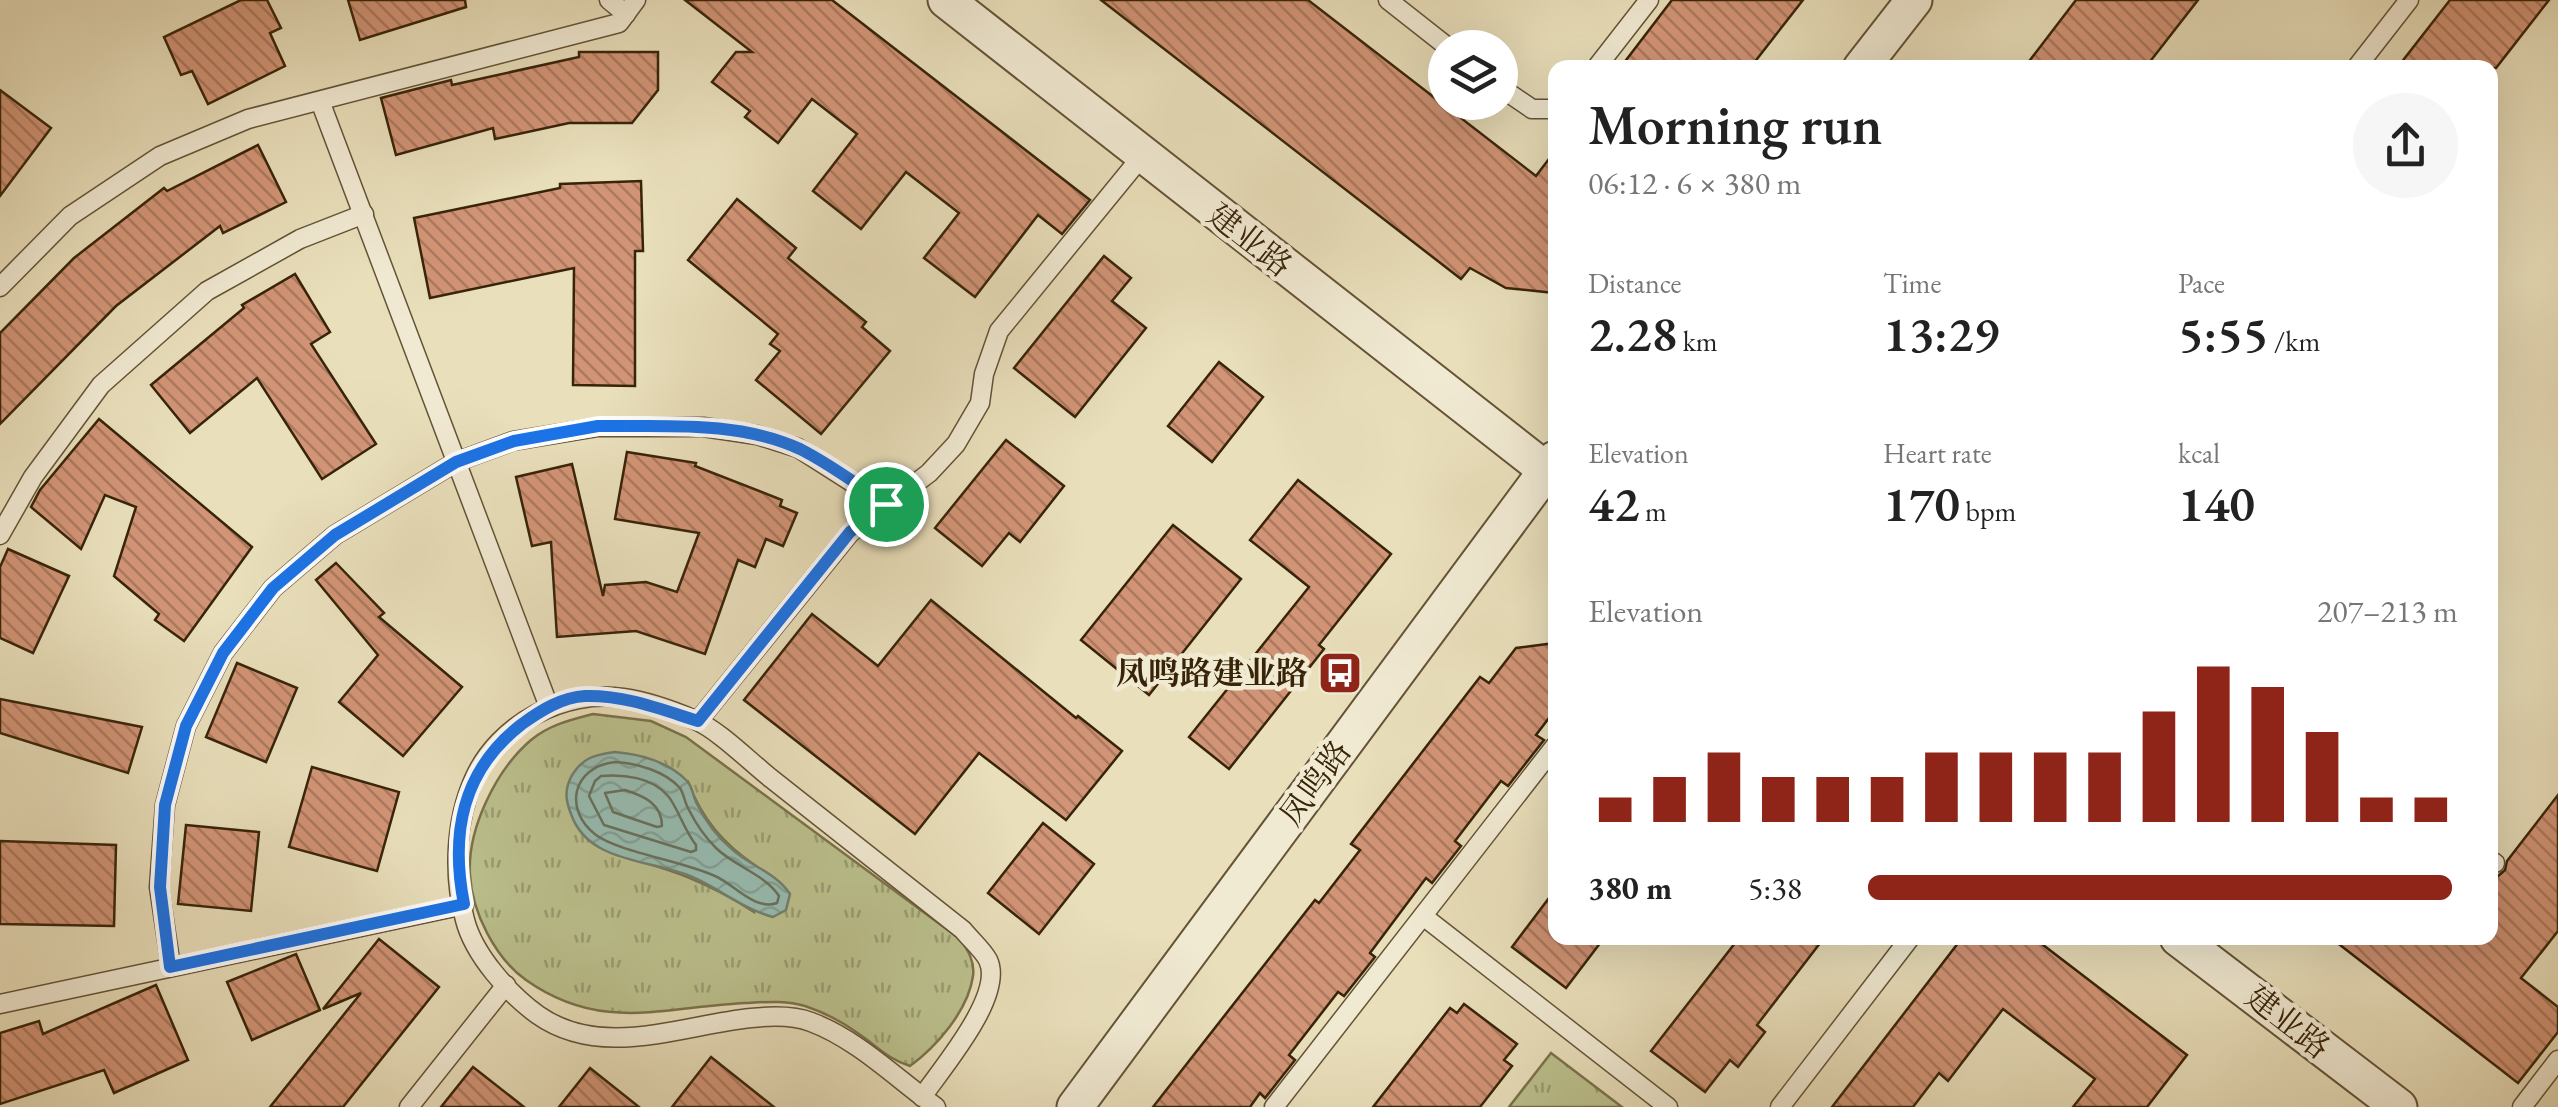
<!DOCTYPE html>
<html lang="en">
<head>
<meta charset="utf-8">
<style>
  body { margin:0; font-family:"EB Garamond","Noto Serif SC",serif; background:#f6f6f6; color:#222; height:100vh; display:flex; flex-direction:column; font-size:38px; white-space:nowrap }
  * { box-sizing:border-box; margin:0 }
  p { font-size:32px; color:#767676 }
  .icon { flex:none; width:55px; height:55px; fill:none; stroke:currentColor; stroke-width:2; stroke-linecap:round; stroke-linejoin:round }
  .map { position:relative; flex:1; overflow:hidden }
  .side { position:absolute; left:1548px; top:60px; width:950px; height:885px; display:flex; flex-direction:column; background:#fff; border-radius:20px; box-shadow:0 10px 40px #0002 }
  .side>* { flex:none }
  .controls { position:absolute; left:1428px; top:30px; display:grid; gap:20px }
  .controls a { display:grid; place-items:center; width:90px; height:90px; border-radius:50%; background:#fff; box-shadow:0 10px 40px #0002; font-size:50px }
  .pin { position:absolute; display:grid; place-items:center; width:85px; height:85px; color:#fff; margin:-42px; border:5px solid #fff; border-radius:50%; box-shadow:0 2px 10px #0007 }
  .round { display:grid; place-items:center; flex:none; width:105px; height:105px; border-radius:52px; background:#f6f6f6 }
  .summary { display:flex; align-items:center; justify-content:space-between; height:170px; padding:0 40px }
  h1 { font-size:55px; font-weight:600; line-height:75px }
  .metrics { display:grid; grid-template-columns:repeat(3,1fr); gap:15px; height:170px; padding:10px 40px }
  .metrics div { display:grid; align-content:center }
  .metrics b { font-size:50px; font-weight:600 }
  .metrics small { font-size:28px; font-weight:400 }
  .metrics p { font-size:28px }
  .chart { height:280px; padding:20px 40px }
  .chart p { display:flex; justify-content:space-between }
  .chart svg { width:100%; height:180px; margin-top:10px; stroke:#8f2418; stroke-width:6 }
  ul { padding:0 40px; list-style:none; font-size:32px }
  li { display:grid; grid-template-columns:160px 120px 1fr; align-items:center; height:75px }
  li i { height:25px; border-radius:12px; background:#8f2418 }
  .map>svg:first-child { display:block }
  .grass { fill:url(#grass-tufts); stroke:#7a724b; stroke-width:2.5; fill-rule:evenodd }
  .water { fill:url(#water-waves); stroke:#717f6e; stroke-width:2.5 }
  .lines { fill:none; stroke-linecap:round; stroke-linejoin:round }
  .shore { stroke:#68705d; stroke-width:2.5 }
  .building { fill:url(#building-back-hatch); stroke:#382409; stroke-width:2.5 }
  .service-casing { stroke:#645336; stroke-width:21 }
  .minor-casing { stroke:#645336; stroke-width:39 }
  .service { stroke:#f1ead3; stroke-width:18 }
  .minor { stroke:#f1ead3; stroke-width:35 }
  .route-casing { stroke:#fff; stroke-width:20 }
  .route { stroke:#1a73e8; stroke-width:12 }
  .labels { text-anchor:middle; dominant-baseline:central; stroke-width:9; stroke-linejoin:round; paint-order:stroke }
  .street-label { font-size:32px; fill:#382409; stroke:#f1ead3 }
  .poi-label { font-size:32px; font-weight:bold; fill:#382409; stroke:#f1ead3; text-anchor:end }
</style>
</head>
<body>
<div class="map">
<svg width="2558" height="1107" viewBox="0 0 2558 1107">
  <defs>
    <pattern id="grass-tufts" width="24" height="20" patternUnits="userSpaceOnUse" patternTransform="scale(2.5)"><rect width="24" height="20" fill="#bbc08d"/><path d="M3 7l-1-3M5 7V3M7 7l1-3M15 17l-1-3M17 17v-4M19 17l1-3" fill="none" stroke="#999c71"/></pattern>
    <pattern id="water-waves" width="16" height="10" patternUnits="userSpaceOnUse" patternTransform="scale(2.5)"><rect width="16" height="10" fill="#97bcb1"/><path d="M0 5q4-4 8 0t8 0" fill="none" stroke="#83a197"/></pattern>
    <pattern id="building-back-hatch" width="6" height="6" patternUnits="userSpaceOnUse" patternTransform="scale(2.5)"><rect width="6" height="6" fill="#d29476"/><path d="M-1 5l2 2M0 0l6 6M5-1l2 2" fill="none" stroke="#ab795f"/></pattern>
  </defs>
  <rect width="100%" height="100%" fill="#e9dfbb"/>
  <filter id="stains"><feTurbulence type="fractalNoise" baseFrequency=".002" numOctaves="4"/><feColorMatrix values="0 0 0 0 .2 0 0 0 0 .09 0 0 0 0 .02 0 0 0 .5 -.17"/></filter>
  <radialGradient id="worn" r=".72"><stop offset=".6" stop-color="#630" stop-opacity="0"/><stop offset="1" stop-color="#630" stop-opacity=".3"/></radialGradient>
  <g class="grass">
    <path d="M593,714L651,721L686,737L960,939C968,950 975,962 973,976C968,1011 936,1047 910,1066C889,1060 877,1046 859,1034C844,1023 823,1012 805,1006C786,1000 765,1002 745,1003C663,1007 601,1033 526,980C495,958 472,912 470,875C467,829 496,770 531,740C549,725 570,720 593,714ZM688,782C702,819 723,844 756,866L754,912C703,879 671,870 612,853Z"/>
    <path d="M1551,1053L1622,1107H1509Z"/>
  </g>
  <path class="water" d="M615,752C640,754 669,762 687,781C692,786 693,795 696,802C705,821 718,838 734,851C753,867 776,873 790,894L786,910L773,917C743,909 719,888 690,876C649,859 588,863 571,814C566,801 564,791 571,777C582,758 593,755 615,752Z"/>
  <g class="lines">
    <g class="shore">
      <path d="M615,762C636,763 665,771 680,788C684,794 685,804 689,810C696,824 705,837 716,848C734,866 766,875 779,896L777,903C755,911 734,884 715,876C683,861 619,852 596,835C563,810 572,767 615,762Z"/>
      <path d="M601,776C623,774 652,777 668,796C677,806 684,830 696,845V850L691,852L604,825L589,796L595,781Z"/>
      <path d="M625,790C644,796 662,804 662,826L657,827L613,812L605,793Z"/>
    </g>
  </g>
  <g class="building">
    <path d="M241,0H267L281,28L270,33L285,66L208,104L192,71L181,75L164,37Z"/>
    <path d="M348,0H465L466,7L360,40Z"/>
    <path d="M685,0H832L1090,200L1062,234L1038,215L975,297L924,258L959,213L906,172L861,229L813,191L857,134L812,99L778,143L745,117L750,111L712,82L736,52H752Z"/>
    <path d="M1101,0H1308L1536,176L1555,151V293L1506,288L1470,268L1461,279Z"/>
    <path d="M1672,0H1803L1750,68H1620Z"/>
    <path d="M2076,0H2198L2145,68H2024Z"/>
    <path d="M2450,0H2549L2496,68H2397Z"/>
    <path d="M579,52H658V90L632,123H569L495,139L493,128L396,155L381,98L451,80L452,85L579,57Z"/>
    <path d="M0,90L51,128L0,196Z"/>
    <path d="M258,145L286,202L223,233L220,226L116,306L0,424V333L74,258L164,188L167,191Z"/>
    <path d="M641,181L643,251H635V386L573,385L574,268L430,298L414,218L560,188V184Z"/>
    <path d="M737,199L796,248L788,258L866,322L862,327L890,351L821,434L756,380L780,351L770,344L778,334L688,260Z"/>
    <path d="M1104,256L1131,278L1112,301L1146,328L1075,417L1014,368Z"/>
    <path d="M295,274L330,332L311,344L376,444L322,479L257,378L190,433L151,385L244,308L242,305Z"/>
    <path d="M1219,362L1263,397L1212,462L1168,426Z"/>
    <path d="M99,419L252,547L184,641L155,620L159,614L114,576L136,507L105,495L81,549L31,507L40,490Z"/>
    <path d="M1006,440L1064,486L1020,542L1009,533L982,566L935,528Z"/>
    <path d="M627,452L696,463L695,466L782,500L780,506L797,513L783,546L766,539L755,567L738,560L705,654L636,631L557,637L551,542L532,546L516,477L572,464L603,596L605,585L646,582L677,592L699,533L615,519Z"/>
    <path d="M1298,480L1391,554L1319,645L1324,649L1229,769L1189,737L1309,587L1250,540Z"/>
    <path d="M1173,525L1241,579L1149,695L1081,640Z"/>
    <path d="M8,549L69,576L33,653L0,638V567Z"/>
    <path d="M336,563L384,613L379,617L462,687L403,756L339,702L378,655L316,580Z"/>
    <path d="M931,600L1076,718L1078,716L1122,751L1066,820L979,753L915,834L744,700L812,614L878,666Z"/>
    <path d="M1555,643V710L1536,735L1544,740L1508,786L1501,781L1455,841L1461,846L1432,883L1426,878L1370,953L1375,957L1344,996L1338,992L1289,1055L1295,1060L1265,1098L1260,1093L1250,1107H1153L1315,900L1319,903L1360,850L1351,844L1480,677L1489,683L1516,648Z"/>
    <path d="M237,663L297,688L266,762L206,737Z"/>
    <path d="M0,699L142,727L128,773L0,733Z"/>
    <path d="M312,767L399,792L377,871L289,847Z"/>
    <path d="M2558,795V931L2521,978L2558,1007V1032L2518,1083L2331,938H2490V883L2505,870L2507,861Z"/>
    <path d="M1043,823L1094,864L1039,934L988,893Z"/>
    <path d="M186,825L259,832L251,911L178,904Z"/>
    <path d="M0,841L116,845L114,926L0,924Z"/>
    <path d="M1555,890V938H1604L1566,988L1512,947Z"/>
    <path d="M1739,938H1824L1757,1025L1765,1032L1738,1067L1730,1060L1705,1092L1651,1051Z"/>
    <path d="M1962,938H2034L2187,1055L2147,1107H2073L2095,1079L2003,1009L1948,1081L1939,1073L1913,1107H1832Z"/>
    <path d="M379,939L439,987L343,1107H270L361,993L323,1009Z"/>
    <path d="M296,954L320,1010L252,1040L227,982Z"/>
    <path d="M156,985L188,1060L114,1093L104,1070L0,1104V1033L39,1021L43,1034Z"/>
    <path d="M1464,1004L1517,1044L1504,1060L1512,1066L1480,1107H1373L1450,1008L1457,1013Z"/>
    <path d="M711,1057L774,1107H672Z"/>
    <path d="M473,1067L524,1107H441Z"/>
    <path d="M590,1068L639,1107H559Z"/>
  </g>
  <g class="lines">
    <defs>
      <g id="service">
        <path d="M609,0L626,14"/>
        <path d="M1388,0L1449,48"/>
        <path d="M1596,68L1649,0"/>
        <path d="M2356,68L2409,0"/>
        <path d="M1500,87L1532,109H1555"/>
        <path d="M320,101L549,707"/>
        <path d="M0,287L70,216L160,156L248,119L619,23L636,0"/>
        <path d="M0,535L33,477L101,385L207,291L300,239L364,214"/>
        <path d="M698,721L850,533L929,473L956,444L980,403L984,374L999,331L1142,156"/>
        <path d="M2490,860L2495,863"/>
        <path d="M1423,916L1668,1107"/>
        <path d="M171,967L159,887L165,805L186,726L223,653L273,588L335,535L456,462L513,441L598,427H703L757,435L798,448L886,504"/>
        <path d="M0,1004L464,905"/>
        <path d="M922,1097C942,1068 1005,995 988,960C983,950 970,939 963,930C899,880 836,830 773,780C751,763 720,731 695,720C674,711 645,701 623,698C564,689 498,724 474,779C455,821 453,876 465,920C474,955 509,994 538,1015C602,1060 682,1025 751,1018C770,1016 793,1015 811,1022C857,1039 897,1079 936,1107"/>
        <path d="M409,1107L506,985"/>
        <path d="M1274,1107L1555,746"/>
        <path d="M1780,1107L1910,938"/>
        <path d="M2522,1107L2558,1060"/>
      </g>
      <g id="minor">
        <path d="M946,0L1555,477"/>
        <path d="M1861,68L1914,0"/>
        <path d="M2178,938L2399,1107"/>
        <path d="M1075,1107L1555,459"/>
      </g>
    </defs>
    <use href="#service" class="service-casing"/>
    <use href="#minor" class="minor-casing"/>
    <use href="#service" class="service"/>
    <use href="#minor" class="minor"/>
  </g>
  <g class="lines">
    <defs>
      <path id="route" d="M598,426C664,427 737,420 800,449C830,464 858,485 886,504L850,532L698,721C660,709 625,695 585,696C562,697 540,711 522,724C462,770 450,833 464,904L170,967L160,887L165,805L186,726L223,653L273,588L335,535L456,462L514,441Z"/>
    </defs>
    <use href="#route" class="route-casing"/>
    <use href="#route" class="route"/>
  </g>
  <defs>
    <symbol id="bus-square" viewBox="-11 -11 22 22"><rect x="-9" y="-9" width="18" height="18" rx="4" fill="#8f2418" stroke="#f1ead3"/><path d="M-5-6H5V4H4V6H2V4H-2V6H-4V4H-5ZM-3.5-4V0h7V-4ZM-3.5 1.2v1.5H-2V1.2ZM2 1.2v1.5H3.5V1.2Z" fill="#fff"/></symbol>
  </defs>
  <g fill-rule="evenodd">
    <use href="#bus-square" x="1315" y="648" width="50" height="50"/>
  </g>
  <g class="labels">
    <g class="street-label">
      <text transform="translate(1250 240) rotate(38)">建业路</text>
      <text transform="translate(1315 783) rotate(-54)">凤鸣路</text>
      <text transform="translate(2288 1022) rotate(38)">建业路</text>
    </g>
    <g class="poi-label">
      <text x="1308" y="673">凤鸣路建业路</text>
    </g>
  </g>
  <rect width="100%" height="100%" filter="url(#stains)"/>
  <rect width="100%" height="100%" fill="url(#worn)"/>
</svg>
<div class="controls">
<a><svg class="icon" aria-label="layers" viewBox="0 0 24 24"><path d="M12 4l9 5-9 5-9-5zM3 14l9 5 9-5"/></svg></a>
</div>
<div class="pin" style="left:886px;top:504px;background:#1e9e55"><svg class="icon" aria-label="arrive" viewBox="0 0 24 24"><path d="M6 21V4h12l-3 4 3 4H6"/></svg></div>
<section class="side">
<div class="summary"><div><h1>Morning run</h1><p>06:12 · 6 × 380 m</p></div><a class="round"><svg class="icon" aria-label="share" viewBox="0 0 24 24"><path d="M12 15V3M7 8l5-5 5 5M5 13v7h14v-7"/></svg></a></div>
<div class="metrics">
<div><p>Distance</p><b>2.28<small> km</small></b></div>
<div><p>Time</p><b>13:29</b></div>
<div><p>Pace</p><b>5:55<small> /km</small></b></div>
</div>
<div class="metrics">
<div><p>Elevation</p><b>42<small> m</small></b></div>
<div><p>Heart rate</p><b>170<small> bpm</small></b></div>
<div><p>kcal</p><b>140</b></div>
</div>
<div class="chart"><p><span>Elevation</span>207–213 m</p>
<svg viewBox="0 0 160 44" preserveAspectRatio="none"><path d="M5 44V38M15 44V33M25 44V27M35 44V33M45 44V33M55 44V33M65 44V27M75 44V27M85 44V27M95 44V27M105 44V17M115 44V6M125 44V11M135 44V22M145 44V38M155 44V38"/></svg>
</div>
<ul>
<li><b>380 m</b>5:38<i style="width:99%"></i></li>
</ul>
</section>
</div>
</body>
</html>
